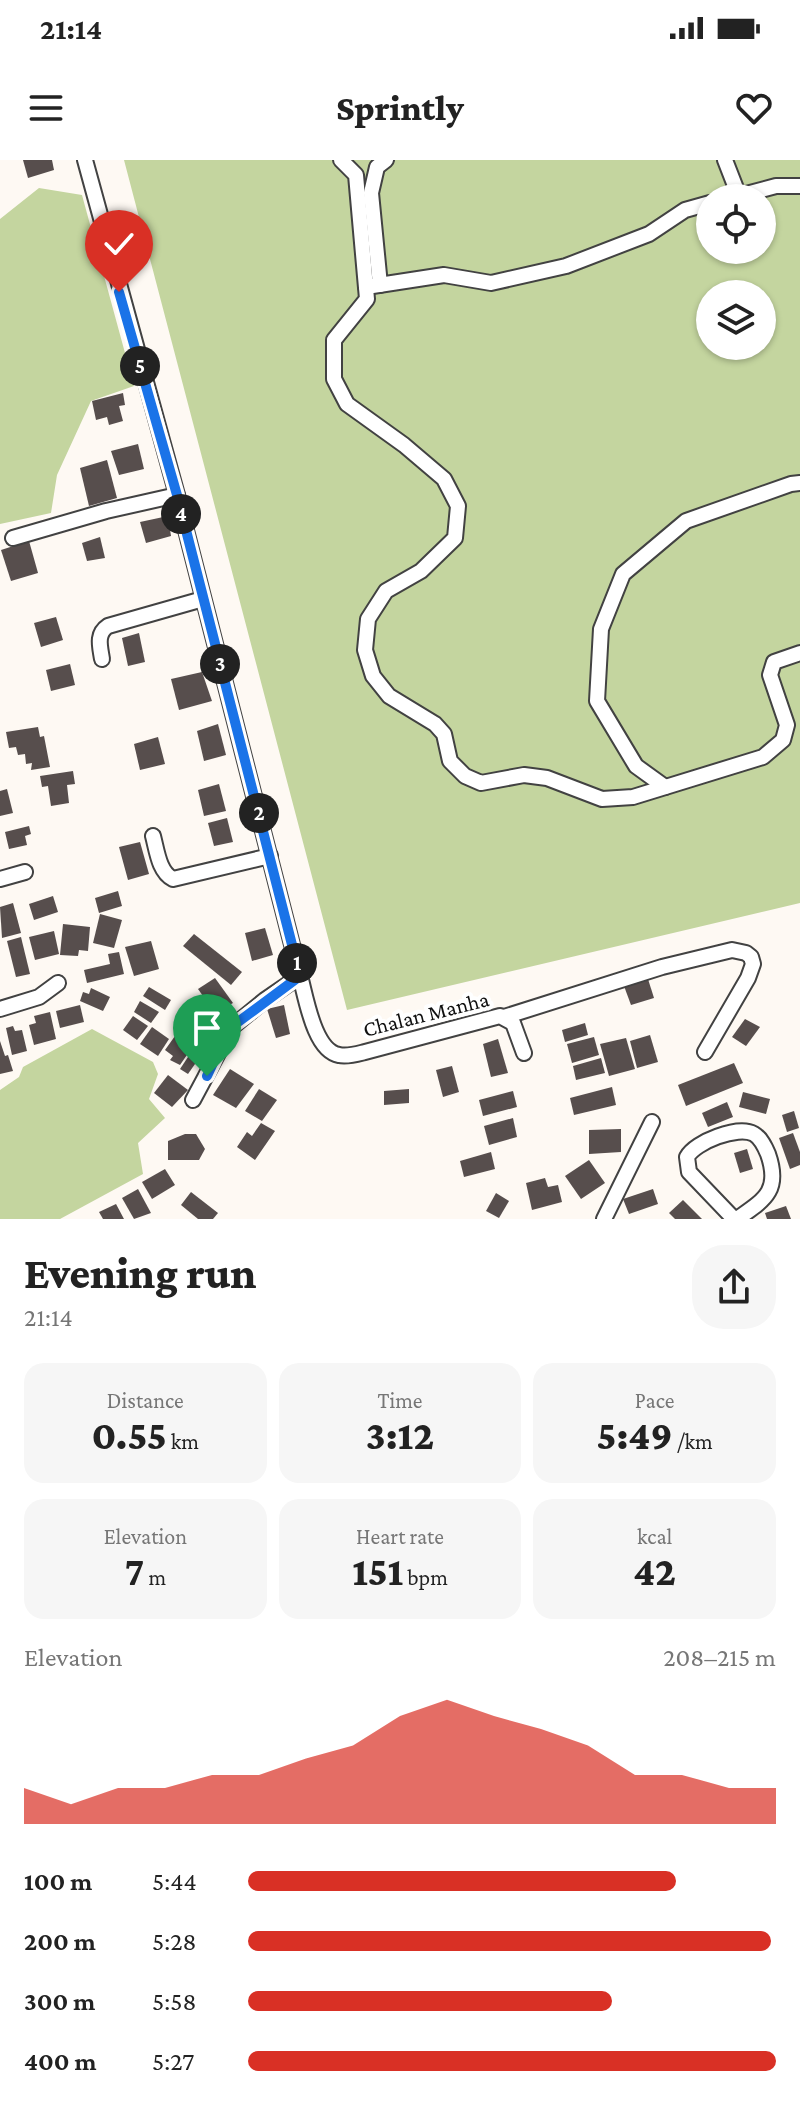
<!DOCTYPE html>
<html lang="en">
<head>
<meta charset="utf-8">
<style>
  body { margin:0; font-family:"Crimson Pro",serif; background:#f6f6f6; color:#222; height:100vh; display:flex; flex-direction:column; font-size:30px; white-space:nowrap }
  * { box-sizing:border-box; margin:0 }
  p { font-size:26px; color:#767676 }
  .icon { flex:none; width:44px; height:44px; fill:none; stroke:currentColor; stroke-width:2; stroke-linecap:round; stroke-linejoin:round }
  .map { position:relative; height:1059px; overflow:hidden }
  .side { display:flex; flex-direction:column; background:#fff; flex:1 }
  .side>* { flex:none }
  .tools { position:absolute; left:696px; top:24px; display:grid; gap:16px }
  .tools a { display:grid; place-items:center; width:80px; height:80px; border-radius:50%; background:#fff; box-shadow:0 2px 6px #0004; font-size:40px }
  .pin { position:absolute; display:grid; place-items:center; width:68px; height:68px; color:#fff; margin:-82px -34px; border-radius:50% 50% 50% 0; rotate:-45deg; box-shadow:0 0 8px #0007 }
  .pin .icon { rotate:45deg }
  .km { position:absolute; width:40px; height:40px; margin:-20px; border-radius:50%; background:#222; color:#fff; font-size:22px; line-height:40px; text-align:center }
  .round { display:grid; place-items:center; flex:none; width:84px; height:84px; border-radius:32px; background:#f6f6f6 }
  .headline { display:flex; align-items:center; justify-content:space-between; height:136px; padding:0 24px }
  h1 { font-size:44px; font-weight:800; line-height:60px }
  .metrics { display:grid; grid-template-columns:repeat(3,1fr); gap:12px; height:136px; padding:8px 24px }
  .metrics div { display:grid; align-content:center; border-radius:20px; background:#f6f6f6; text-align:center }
  .metrics b { font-size:40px; font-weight:800 }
  .metrics small { font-size:22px; font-weight:400 }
  .metrics p { font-size:22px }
  .chart { height:224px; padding:16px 24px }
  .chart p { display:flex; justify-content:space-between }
  .chart svg { width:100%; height:144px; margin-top:8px; fill:#d93025; opacity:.7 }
  ul { padding:0 24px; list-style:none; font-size:26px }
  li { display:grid; grid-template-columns:128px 96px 1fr; align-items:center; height:60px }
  li i { height:20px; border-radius:10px; background:#d93025 }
  .status { display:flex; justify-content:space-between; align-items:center; height:56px; padding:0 40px; background:#fff; direction:ltr }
  .status svg { height:22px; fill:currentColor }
  header { display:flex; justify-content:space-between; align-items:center; height:104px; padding:0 24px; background:#fff; font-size:36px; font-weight:800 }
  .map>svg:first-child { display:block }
  .forest { fill:#c4d59f; fill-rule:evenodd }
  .building { fill:#574e4d }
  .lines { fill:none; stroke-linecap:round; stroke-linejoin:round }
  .minor-casing { stroke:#424242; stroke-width:18 }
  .minor { stroke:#fff; stroke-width:14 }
  .route-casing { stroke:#fff; stroke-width:16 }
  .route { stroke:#1a73e8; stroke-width:10 }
  .labels { text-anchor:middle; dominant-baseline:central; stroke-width:8; stroke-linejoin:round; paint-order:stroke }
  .street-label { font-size:22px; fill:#0f0f0f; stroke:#fff }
</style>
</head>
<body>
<div class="status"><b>21:14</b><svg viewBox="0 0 49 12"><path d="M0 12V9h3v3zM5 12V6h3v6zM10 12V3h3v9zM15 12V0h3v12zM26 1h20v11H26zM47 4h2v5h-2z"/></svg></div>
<header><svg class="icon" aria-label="menu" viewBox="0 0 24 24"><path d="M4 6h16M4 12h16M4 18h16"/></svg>Sprintly<svg class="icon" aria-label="heart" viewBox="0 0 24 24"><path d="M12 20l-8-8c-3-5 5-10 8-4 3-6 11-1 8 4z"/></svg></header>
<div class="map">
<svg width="800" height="1059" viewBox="0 0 800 1059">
  <rect width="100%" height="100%" fill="#fef9f3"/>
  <g class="forest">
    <path d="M124,0H800V743L347,850ZM710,38H762V90H710ZM710,134H762V186H710Z"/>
    <path d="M39,28L82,35L134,226L91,241L57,315L51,353L0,364V59Z"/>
    <path d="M92,869L153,902L158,914L149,939L165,958L138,983L143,1014L60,1059H0V930L19,917L23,907Z"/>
  </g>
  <g class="building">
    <path d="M23,0H52L54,10L28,18Z"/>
    <path d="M123,233L125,245L119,246L123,261L109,265L107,257L96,260L92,241Z"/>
    <path d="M138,284L144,309L119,315L111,291Z"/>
    <path d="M107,300L117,338L89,346L80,308Z"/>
    <path d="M168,356L171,376L146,383L140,362Z"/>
    <path d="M100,377L105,398L87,401L82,383Z"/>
    <path d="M29,381L38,413L11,421L1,390Z"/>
    <path d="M56,457L63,480L41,487L34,463Z"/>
    <path d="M139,473L145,502L128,506L122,478Z"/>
    <path d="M70,504L75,525L51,531L46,510Z"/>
    <path d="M202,512L212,541L179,550L171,519Z"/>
    <path d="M218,564L226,595L204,601L197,571Z"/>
    <path d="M38,567L40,577L44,576L50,607L31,610L32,603L26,604L25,594L18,595L16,587L9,588L6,572Z"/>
    <path d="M158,577L165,604L140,610L134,584Z"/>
    <path d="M73,611L75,624L67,625L69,643L51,646L48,626L42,627L40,616Z"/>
    <path d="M219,624L226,651L204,656L198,630Z"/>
    <path d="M7,629L13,653L0,656V631Z"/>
    <path d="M227,658L233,682L214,686L208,663Z"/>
    <path d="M29,666L31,674L25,676L27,685L9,689L5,672Z"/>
    <path d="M140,682L149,714L128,720L119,687Z"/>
    <path d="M118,731L122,746L99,753L95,738Z"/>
    <path d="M53,736L58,752L34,760L29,744Z"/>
    <path d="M13,743L21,773L2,778L0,747Z"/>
    <path d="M100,754L122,760L114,788L93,783Z"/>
    <path d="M63,764L90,767L88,791L79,790L78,796L60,795Z"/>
    <path d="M265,768L273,795L252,801L245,773Z"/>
    <path d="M54,771L59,794L35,800L29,777Z"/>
    <path d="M194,774L242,812L231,825L183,786Z"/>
    <path d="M21,777L30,814L16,817L7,781Z"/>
    <path d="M151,781L159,809L134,816L125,787Z"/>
    <path d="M119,792L124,814L87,823L84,810L110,804L108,794Z"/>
    <path d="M215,818L233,843L215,853L198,829Z"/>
    <path d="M648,819L654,838L631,845L624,826Z"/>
    <path d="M149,827L171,840L165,850L143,836Z"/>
    <path d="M91,828L110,837L103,851L80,841L83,832L89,834Z"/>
    <path d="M140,841L159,852L151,863L134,852Z"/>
    <path d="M80,845L84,862L60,868L56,851Z"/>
    <path d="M284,845L290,874L276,878L267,849Z"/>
    <path d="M50,852L56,879L34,885L29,865L36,863L34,856Z"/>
    <path d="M133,856L148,866L137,880L123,870Z"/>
    <path d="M745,859L760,867L746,886L732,877Z"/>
    <path d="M585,863L588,875L565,882L562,870Z"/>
    <path d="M13,866L15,871L22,870L27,891L12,895L6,868Z"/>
    <path d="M152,867L169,879L158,896L140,884Z"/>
    <path d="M189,869L200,876L180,905L170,900L173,896L165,890L175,876L182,880Z"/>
    <path d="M650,875L658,902L637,908L630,881Z"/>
    <path d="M594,877L599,895L572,903L567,884Z"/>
    <path d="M626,878L635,909L609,916L600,884Z"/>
    <path d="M200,879L209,884L188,914L180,909Z"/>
    <path d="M498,879L508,913L491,917L483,884Z"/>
    <path d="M0,881L5,896L8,895L13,911L0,914Z"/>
    <path d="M601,898L605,913L576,920L573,906Z"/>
    <path d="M734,903L743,923L686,946L678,925Z"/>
    <path d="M452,906L459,932L443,937L436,910Z"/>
    <path d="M230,909L254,924L236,948L213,935Z"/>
    <path d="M168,915L188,930L172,947L154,933Z"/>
    <path d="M612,927L616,945L574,955L570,938Z"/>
    <path d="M259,929L277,940L262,961L245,951Z"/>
    <path d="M409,929V943L384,945V931Z"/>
    <path d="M513,931L517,947L483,956L479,940Z"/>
    <path d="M743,932L770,939L766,954L739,947Z"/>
    <path d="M727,942L733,957L708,967L702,953Z"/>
    <path d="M794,951L799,968L787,972L782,955Z"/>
    <path d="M513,958L517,977L489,985L484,966Z"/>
    <path d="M261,963L275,971L255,1000L237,987L247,972L252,976Z"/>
    <path d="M621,969V992L589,994V970Z"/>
    <path d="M793,973L800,992V1005L790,1009L779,978Z"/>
    <path d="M185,974H196L205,989L199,1000H168V981Z"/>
    <path d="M747,989L753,1009L740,1013L734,993Z"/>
    <path d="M491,992L495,1009L464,1017L460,1001Z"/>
    <path d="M589,1000L605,1023L581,1039L565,1016Z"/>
    <path d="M165,1009L175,1025L152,1039L142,1022Z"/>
    <path d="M545,1018L548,1027L558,1025L562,1042L532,1050L526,1023Z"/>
    <path d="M138,1029L151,1053L134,1059L122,1038Z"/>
    <path d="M653,1029L658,1044L629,1054L623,1039Z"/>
    <path d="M191,1032L218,1053L213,1059H198L181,1045Z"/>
    <path d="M496,1033L509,1041L499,1058L486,1051Z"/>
    <path d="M683,1040L702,1059H675L669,1053Z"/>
    <path d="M116,1044L124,1059H103L99,1052Z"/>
    <path d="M786,1046L791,1059H767L765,1053Z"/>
  </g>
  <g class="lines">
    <defs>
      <g id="minor">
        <path d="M85,0L177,335L300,816C306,837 314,891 339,895C347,897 357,894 365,892L500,856L513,863L524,893"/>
        <path d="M341,0L356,15L367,139L334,180V219L347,244L404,285L444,319L458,346L455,378L421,411L386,431L368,459L365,490L373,516L389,536L435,564L444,574L450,601L465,616L481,623L524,615L547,618L602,639L633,637L763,597L783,580L787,565L770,515L774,502L800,493"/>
        <path d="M725,0L739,36"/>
        <path d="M731,38L776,26H800"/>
        <path d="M380,125L371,33L377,7L386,0"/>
        <path d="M366,127L444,115L491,123L566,106L649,74L685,50L710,43"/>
        <path d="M13,378L106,351L177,335"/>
        <path d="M102,499C100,486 96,474 108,466L203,439"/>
        <path d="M665,627L636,606L597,541L601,469L623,414L686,361L791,324L800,323"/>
        <path d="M153,676C157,691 159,712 173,719L270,696"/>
        <path d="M0,719L25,712"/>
        <path d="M0,849L39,837L58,823"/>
        <path d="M504,857L662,807L732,790L746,793L751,797L753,804L748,818L705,892"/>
        <path d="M193,940L232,867L265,840L300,816"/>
        <path d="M604,1059L652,962"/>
        <path d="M734,1059L689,1012L687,997C695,982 738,965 754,974C761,978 765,987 768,994C781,1031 764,1040 737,1059"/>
      </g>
    </defs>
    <use href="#minor" class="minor-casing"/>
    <use href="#minor" class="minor"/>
  </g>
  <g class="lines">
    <defs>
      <path id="route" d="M119,132L177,335L300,816L234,865L222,884L207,916"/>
    </defs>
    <use href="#route" class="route-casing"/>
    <use href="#route" class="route"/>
  </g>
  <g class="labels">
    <g class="street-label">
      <text transform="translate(426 854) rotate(-14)">Chalan Manha</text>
    </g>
  </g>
</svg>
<div class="tools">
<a><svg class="icon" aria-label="locate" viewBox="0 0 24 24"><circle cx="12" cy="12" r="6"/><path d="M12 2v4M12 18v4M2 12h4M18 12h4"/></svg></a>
<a><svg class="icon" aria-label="layers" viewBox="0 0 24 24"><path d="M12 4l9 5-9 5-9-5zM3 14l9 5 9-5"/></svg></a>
</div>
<div class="pin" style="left:207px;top:916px;background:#1e9e55"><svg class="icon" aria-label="arrive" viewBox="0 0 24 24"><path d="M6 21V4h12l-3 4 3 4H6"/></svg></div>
<div class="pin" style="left:119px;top:132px;background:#d93025"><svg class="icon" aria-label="check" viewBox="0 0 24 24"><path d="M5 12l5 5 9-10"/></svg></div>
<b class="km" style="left:297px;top:803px">1</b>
<b class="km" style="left:259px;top:653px">2</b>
<b class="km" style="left:220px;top:504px">3</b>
<b class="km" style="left:181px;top:354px">4</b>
<b class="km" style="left:140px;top:206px">5</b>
</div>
<section class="side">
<div class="headline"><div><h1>Evening run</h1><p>21:14</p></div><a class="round"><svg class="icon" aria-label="share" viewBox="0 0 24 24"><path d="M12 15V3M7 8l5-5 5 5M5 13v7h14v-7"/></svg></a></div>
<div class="metrics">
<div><p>Distance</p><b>0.55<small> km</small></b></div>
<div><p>Time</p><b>3:12</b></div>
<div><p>Pace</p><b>5:49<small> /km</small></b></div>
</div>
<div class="metrics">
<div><p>Elevation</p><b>7<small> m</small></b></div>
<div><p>Heart rate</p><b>151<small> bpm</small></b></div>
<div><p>kcal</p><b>42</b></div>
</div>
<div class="chart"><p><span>Elevation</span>208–215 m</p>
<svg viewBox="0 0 160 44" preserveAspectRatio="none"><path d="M0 44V33L10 38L20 33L30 33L40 29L50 29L60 24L70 20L80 11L90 6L100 11L110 15L120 20L130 29L140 29L150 33L160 33V44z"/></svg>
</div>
<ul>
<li><b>100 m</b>5:44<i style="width:81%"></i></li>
<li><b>200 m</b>5:28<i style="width:99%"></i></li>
<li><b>300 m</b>5:58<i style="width:69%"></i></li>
<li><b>400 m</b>5:27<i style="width:100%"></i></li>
</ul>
</section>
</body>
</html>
